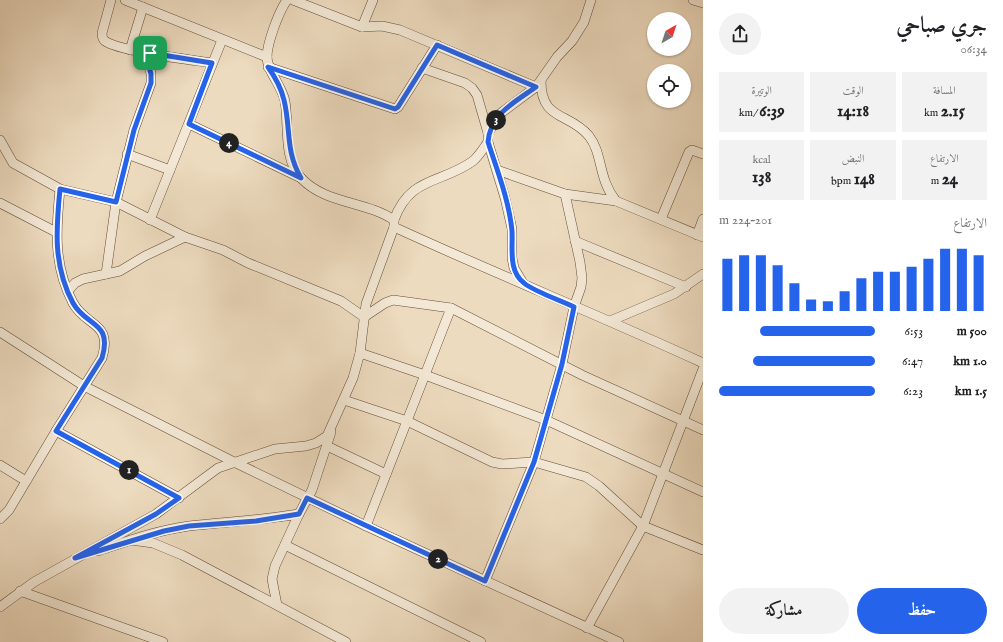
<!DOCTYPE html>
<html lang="ar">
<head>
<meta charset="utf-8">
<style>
  body { margin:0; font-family:"IM FELL English",Amiri,serif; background:#f2f2f2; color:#202124; direction:rtl; height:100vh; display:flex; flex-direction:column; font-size:15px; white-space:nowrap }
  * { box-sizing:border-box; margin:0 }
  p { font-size:13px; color:#757577 }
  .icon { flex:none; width:22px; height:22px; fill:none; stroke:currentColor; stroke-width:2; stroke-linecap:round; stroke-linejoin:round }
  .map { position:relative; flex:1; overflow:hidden; direction:ltr }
  .details { display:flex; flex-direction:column; background:#fff; width:300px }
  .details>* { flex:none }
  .needle { width:26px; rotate:39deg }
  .tools { position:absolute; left:647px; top:12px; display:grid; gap:8px }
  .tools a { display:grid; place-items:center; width:44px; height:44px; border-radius:50%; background:#fff; box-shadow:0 1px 3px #0004; font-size:20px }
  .pin { position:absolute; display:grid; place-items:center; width:34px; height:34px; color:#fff; margin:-17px; border-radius:8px; box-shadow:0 2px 6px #0006 }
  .km { position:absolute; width:20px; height:20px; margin:-10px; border-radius:50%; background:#222; color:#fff; font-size:11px; line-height:20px; text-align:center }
  .round { display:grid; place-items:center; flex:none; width:42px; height:42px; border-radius:21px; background:#f2f2f2 }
  .headline { display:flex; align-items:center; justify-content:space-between; height:68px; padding:0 16px }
  h1 { font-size:22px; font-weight:800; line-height:30px }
  .stats { display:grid; grid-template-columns:repeat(3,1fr); gap:6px; height:68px; padding:4px 16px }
  .stats div { display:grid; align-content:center; border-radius:0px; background:#f2f2f2; text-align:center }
  .stats b { font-size:17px; font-weight:800 }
  .stats small { font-size:11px; font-weight:400 }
  .stats p { font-size:11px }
  .chart { height:112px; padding:8px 16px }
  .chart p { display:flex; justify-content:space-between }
  .chart svg { width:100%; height:72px; margin-top:4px; stroke:#2563eb; stroke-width:6 }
  .primary-button { display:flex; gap:8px; margin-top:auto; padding:8px 16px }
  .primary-button a { flex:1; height:46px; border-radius:24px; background:#2563eb; color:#fff; font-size:16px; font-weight:800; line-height:46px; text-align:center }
  .primary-button a+a { background:#f2f2f2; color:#202124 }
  ul { padding:0 16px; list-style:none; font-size:13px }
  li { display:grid; grid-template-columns:64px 48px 1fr; align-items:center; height:30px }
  li i { height:10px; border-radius:5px; background:#2563eb }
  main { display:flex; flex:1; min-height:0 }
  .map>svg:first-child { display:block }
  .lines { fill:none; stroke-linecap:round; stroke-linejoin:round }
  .minor-casing { stroke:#644c36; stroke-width:10 }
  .minor { stroke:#f3e8d5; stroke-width:9 }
  .route-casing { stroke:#fff; stroke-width:8 }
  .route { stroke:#2563eb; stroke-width:5 }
</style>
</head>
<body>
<main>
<section class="details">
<div class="headline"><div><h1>جري صباحي</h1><p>06:34</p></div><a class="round"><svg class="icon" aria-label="share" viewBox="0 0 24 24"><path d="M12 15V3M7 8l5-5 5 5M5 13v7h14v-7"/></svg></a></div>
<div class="stats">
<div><p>المسافة</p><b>2.15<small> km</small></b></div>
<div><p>الوقت</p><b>14:18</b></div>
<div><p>الوتيرة</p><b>6:39<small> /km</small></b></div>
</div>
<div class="stats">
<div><p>الارتفاع</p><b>24<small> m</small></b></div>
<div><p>النبض</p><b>148<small> bpm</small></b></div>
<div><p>kcal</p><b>138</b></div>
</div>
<div class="chart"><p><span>الارتفاع</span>201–224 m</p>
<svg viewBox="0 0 160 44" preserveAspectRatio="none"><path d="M5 44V12M15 44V10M25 44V10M35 44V16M45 44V27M55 44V37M65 44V38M75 44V32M85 44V24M95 44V20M105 44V20M115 44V17M125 44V12M135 44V6M145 44V6M155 44V10"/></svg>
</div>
<ul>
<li><b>500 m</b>6:53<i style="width:74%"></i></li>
<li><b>1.0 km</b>6:47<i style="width:78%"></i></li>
<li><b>1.5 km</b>6:23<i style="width:100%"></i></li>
</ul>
<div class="primary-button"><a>حفظ</a><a>مشاركة</a></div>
</section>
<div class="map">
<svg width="703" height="642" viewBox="0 0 703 642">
  <rect width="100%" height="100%" fill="#eddbbf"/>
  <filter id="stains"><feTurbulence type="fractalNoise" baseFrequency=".005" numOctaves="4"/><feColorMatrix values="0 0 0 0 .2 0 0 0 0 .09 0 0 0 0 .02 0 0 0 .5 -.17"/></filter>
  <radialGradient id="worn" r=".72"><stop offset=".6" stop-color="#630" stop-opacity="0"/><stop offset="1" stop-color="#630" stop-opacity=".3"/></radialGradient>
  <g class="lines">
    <defs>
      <g id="minor">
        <path d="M111,0L102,33C102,36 102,39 105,41C118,51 192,60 212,63"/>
        <path d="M125,0L267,57"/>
        <path d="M293,0L362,27L382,26L400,30L536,87"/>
        <path d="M693,0L703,3"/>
        <path d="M362,27L373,0"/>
        <path d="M130,50L143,7"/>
        <path d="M268,67L395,109L398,107L437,45"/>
        <path d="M422,68L465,83L472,88L477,95L488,133V142L505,198L512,229V258L514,268L523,283"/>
        <path d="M541,81C541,121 569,112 589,136C603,154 598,179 616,201"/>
        <path d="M189,124L301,178"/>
        <path d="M488,133L501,113L536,87L557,57L572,41L584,22L591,0"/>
        <path d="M0,140L13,163L60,189L116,202L185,237L223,250L248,263L341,301L364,317L385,303L393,300L451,308L582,375L703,430"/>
        <path d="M127,154L170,170"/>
        <path d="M497,170L565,194L616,201L703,237"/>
        <path d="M0,203L56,232"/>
        <path d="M661,219L689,152L692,150L703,154"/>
        <path d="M150,220L222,40"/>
        <path d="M394,220C410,176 441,184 473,161C479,156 483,149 488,142"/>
        <path d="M394,227C496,274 601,316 703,363"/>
        <path d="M697,235L703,219"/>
        <path d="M575,241L686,287"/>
        <path d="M106,274L116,202L134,130L151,83V73L148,64L150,53"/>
        <path d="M68,291L75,283L83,279L120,271L145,256L185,237"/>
        <path d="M610,321L674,294L703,274"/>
        <path d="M0,332L84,386L234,462L366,526L619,642"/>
        <path d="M360,353L425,375L546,420L703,492"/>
        <path d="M344,400L407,421L492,462L502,464L534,462L586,477L599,486L643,526L703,550"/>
        <path d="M56,431L179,498"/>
        <path d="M327,446L386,474"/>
        <path d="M0,465L26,481"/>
        <path d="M0,519L9,510L56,431L102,358C113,322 86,327 73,303C53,265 56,229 60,189"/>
        <path d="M366,526L451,308"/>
        <path d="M131,540L153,543L182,555L346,642"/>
        <path d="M285,545L481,642"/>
        <path d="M98,551C128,541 158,530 189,526C226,522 262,520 299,514"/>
        <path d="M485,581L534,462L562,364L574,307L581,287L582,278L580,262L565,194"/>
        <path d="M20,591L163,642"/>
        <path d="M277,605L272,579L275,566L299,514L312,490L331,432"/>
        <path d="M0,607L34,582L156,514L218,468L275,449L306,446L316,443L327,436L353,378L360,353L366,304L394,227V220C366,201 325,204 301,178C283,159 289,125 285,101C282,86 267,71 267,57C267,43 279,11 287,0"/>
        <path d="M587,628L643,526L703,369"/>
      </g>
    </defs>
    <use href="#minor" class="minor-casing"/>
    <use href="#minor" class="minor"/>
  </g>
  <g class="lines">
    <defs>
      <path id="route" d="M437,45L536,87C516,101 490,114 488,142C497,170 509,200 512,231C513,248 508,271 524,283C533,291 562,301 574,307L562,364L534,462L485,581L307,498L299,514L256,521L189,526L164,531L75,558L156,514L179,498L56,431L102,358C113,321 86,327 73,303C53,266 56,229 60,189L116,202L134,130L151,83V74L148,64L150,53L212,63L189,124L301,178C285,151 291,128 284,100C281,87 275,77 268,67L395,109L398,107Z"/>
    </defs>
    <use href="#route" class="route-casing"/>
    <use href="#route" class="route"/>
  </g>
  <rect width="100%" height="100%" filter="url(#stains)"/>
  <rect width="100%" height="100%" fill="url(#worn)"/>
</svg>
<div class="tools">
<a><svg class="needle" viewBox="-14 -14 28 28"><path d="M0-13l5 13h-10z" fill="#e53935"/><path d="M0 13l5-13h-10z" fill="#757577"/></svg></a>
<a><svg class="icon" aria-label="locate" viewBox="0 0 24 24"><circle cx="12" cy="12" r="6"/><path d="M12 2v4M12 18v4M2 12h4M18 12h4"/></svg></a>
</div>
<div class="pin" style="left:150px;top:53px;background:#1e9e55"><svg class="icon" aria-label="arrive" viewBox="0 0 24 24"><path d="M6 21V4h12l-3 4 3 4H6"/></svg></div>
<b class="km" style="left:129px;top:470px">1</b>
<b class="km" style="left:438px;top:559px">2</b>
<b class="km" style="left:496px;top:120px">3</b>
<b class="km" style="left:229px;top:143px">4</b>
</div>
</main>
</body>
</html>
